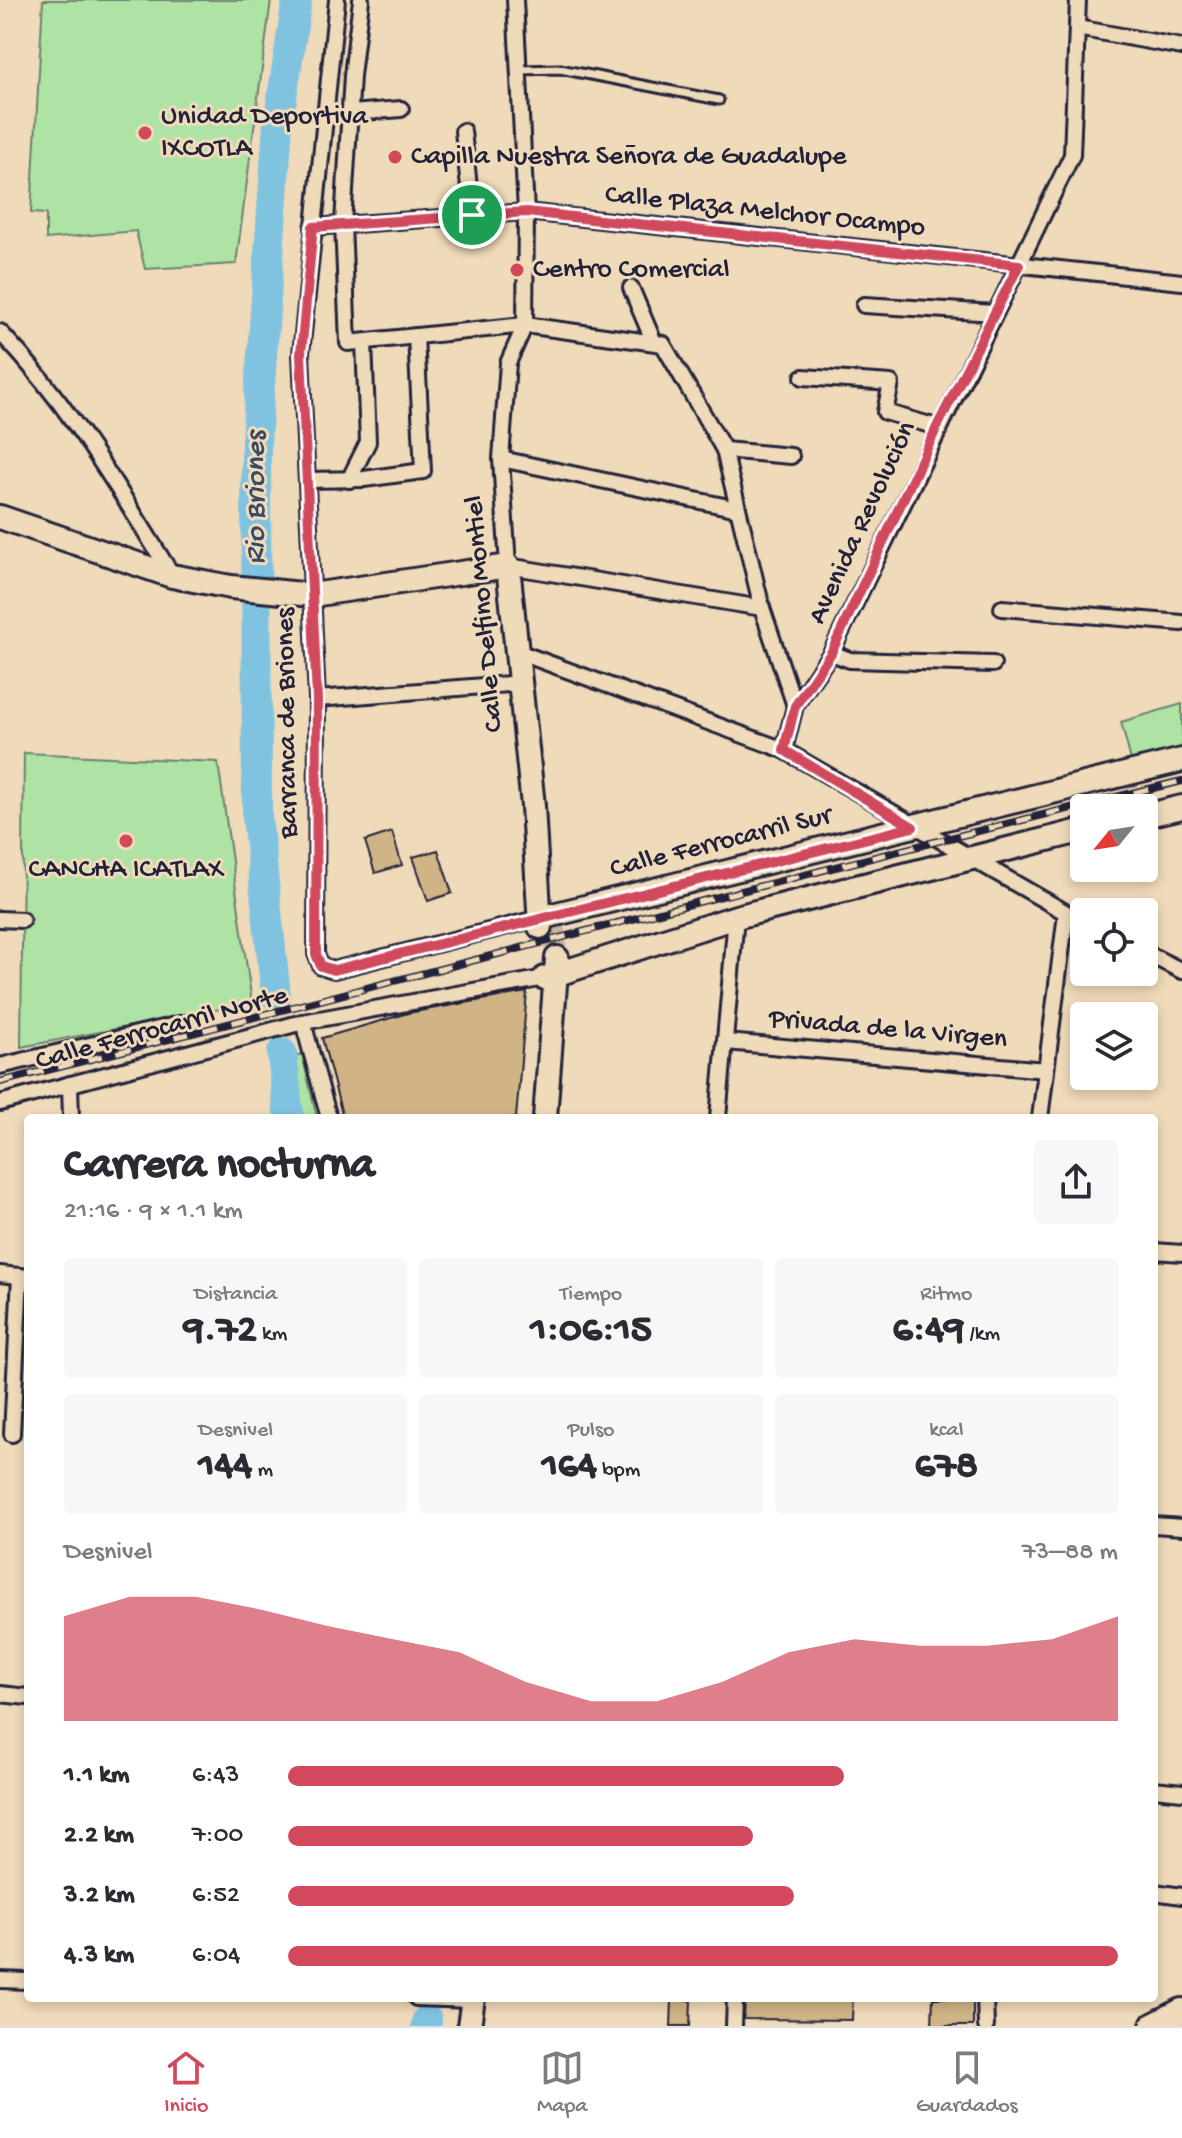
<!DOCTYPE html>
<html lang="es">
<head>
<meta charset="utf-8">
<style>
  body { margin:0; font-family:"Gochi Hand",sans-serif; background:#f7f7f7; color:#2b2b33; height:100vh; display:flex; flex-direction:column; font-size:30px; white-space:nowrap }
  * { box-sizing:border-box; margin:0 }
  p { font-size:26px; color:#7c7c81 }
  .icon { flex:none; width:44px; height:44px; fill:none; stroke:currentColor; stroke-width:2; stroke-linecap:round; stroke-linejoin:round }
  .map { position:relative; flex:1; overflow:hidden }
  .details { position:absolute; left:24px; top:1114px; width:1134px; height:888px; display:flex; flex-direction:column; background:#fff; border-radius:8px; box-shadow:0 4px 12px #0003 }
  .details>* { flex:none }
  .needle { width:52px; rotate:240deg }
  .controls { position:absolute; left:1070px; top:794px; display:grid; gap:16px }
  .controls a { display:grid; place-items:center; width:88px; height:88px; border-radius:8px; background:#fff; box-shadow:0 4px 12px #0003; font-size:40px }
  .pin { position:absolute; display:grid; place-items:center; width:68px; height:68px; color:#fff; margin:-34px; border:4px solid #fff; border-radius:50%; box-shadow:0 2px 8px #0007 }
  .round { display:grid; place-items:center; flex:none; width:84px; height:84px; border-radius:8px; background:#f7f7f7 }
  .headline { display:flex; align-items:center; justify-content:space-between; height:136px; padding:0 40px }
  h1 { font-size:44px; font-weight:700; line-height:60px }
  .figures { display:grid; grid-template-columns:repeat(3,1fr); gap:12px; height:136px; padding:8px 40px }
  .figures div { display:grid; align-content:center; border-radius:8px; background:#f7f7f7; text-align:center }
  .figures b { font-size:40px; font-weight:700 }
  .figures small { font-size:22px; font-weight:400 }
  .figures p { font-size:22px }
  .chart { height:224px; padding:16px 40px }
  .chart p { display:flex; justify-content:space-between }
  .chart svg { width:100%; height:144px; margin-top:8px; fill:#d1495b; opacity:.7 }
  ul { padding:0 40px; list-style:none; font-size:26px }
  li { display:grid; grid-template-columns:128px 96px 1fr; align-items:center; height:60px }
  li i { height:20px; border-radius:10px; background:#d1495b }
  .dock { display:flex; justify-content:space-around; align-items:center; height:112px; border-top:2px solid #e1e1e2; background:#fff; font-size:22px; color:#7c7c81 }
  .dock a { display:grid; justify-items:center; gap:4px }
  .dock .on { color:#d1495b }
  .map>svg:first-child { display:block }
  .green { fill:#aee3a4; stroke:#688270; stroke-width:2 }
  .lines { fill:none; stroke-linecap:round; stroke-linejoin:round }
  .river { stroke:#80c3e1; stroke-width:30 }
  .building { fill:#d0b485; stroke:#22223b; stroke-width:2 }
  .secondary-tunnel { stroke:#c6b5a0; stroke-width:22; stroke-dasharray:22 11; stroke-linecap:butt }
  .service-casing { stroke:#22223b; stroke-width:13 }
  .minor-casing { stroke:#22223b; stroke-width:20 }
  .secondary-casing { stroke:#22223b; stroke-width:28 }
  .primary-casing { stroke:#22223b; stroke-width:30 }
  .service { stroke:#efdab9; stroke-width:7 }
  .minor { stroke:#efdab9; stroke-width:14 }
  .secondary { stroke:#efdab9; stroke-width:22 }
  .primary { stroke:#efdab9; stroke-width:24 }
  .rail-casing { stroke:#22223b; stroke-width:8 }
  .rail { stroke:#efdab9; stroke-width:5; stroke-dasharray:15; stroke-linecap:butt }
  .route-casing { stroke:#fff; stroke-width:16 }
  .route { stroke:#d1495b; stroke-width:10 }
  .poi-dot { fill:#d1495b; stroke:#efdab9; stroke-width:3 }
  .labels { text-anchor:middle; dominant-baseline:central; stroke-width:6; stroke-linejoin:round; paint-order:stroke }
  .poi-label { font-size:28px; fill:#22223b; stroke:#efdab9; text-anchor:start }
  .street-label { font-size:28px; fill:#22223b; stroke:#efdab9 }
  .water-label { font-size:30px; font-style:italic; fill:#3a4a64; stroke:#efdab9 }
</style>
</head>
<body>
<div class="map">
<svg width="1182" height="2026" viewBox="0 0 1182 2026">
  <rect width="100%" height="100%" fill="#efdab9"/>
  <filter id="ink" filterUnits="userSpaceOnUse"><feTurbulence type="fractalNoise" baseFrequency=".0125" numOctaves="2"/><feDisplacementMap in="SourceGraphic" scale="16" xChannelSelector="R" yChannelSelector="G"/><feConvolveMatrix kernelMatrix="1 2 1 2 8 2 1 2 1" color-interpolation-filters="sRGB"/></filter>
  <g filter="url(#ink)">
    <g class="green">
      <path d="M43,0H271L236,264L145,269L136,231L46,239V214L31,213Z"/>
      <path d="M1182,704V754L1133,768L1121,722Z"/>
      <path d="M24,753L218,762L252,1003L21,1047Z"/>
      <path d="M302,1054L317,1118H297L289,1058Z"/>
    </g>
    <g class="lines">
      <g class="river">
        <path d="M276,996L257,817L256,442L278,124L297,0"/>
        <path d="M282,1053L289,1118"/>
        <path d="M426,2026L427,2020"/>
      </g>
    </g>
    <g class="building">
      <path d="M392,832L402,865L375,873L365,841Z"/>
      <path d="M438,850L452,893L428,901L413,857Z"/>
      <path d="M527,992L516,1118H343L322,1038L408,1013Z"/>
      <path d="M745,1998H853L852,2020L744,2019Z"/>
      <path d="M933,1998H973V2026H932Z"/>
      <path d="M672,1999L691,2000L690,2026H671Z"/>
    </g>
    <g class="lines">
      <path class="secondary-tunnel" d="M553,925L557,958"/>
      <defs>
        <path id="service" d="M519,70L560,69L719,100"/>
        <g id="minor">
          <path d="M337,0L301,354L317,699L316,954L321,966L334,970L540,918"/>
          <path d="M361,0L352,76L343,223L348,343L525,325L663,344L724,450L762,608L795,706"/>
          <path d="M515,0L526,212L525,325L508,363L501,459L508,566L762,608"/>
          <path d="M1077,28L1182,47"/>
          <path d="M351,113L401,109"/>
          <path d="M463,131L472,215"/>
          <path d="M313,227L526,212L1182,282"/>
          <path d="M631,288L653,340"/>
          <path d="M864,305L995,313"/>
          <path d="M0,332C71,406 118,489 172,575"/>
          <path d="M803,377L891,383L885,412L937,427"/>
          <path d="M724,450L791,456"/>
          <path d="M501,459L738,509"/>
          <path d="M307,480L364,479L423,471L416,336"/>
          <path d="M349,480L368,442L364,342"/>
          <path d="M1002,608L1182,623"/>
          <path d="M518,652L784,750L1084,923"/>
          <path d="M831,653L850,660L993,664"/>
          <path d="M317,699L521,683"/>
          <path d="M784,750L795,706L831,653L1072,155L1078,0"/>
          <path d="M0,919L22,920"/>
          <path d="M1144,952L1182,971"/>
          <path d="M303,1022L329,1118"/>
          <path d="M726,1042L1046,1070"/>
          <path d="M0,1066L184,1023"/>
          <path d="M70,1084L71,1118"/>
          <path d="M0,1103L303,1022L545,978"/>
          <path d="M718,1118L736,917"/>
          <path d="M1040,1118L1066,914"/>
          <path d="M1154,1251L1182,1253"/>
          <path d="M0,1274L28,1277"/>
          <path d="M12,1434L20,1276"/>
          <path d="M1154,1525L1182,1527"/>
          <path d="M0,1694L28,1697"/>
          <path d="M1154,1789L1182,1792"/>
          <path d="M1154,1892L1182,1896"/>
          <path d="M0,1980L28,1981"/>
          <path d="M416,1998L472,2000"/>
          <path d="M985,1998L986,2026"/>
          <path d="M734,2026L735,1998"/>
        </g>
        <g id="secondary">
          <path d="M0,517L172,576L231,587L312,595L508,566L533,806L540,927"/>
          <path d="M1144,816L1182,807"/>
          <path d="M540,918L1182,760"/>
          <path d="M545,978L736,917L1084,830"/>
          <path d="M545,1118L557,958"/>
          <path d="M469,2026L473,1998"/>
        </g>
        <path id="primary" d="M1153,2026L1182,2011"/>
      </defs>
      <use href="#service" class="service-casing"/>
      <use href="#minor" class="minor-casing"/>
      <use href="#secondary" class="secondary-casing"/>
      <use href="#primary" class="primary-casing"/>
      <use href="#service" class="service"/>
      <use href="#minor" class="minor"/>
      <use href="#secondary" class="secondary"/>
      <use href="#primary" class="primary"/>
      <defs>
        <path id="rail" d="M0,1082C394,983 787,876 1182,781"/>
      </defs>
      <use href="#rail" class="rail-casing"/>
      <use href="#rail" class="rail"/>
    </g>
  </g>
  <g class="lines" filter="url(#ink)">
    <defs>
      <path id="route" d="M526,212L1019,265L937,427L831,653L795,706L784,750L913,827L334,970L321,966L316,954L317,699L301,354L313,227Z"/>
    </defs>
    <use href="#route" class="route-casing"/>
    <use href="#route" class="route"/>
  </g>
  <g class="poi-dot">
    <circle cx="145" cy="133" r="8"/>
    <circle cx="395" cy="157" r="8"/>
    <circle cx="517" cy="270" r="8"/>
    <circle cx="126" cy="841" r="8"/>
  </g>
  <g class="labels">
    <g class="poi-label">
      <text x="161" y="117">Unidad Deportiva<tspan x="161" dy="32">IXCOTLA</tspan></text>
      <text x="411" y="157">Capilla Nuestra Señora de Guadalupe</text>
      <text x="533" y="270">Centro Comercial</text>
      <text x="126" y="870" text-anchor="middle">CANCHA ICATLAX</text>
    </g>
    <g class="street-label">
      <text transform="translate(765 212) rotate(6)">Calle Plaza Melchor Ocampo</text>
      <text transform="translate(863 523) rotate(-65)">Avenida Revolución</text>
      <text transform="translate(485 614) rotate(-95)">Calle Delfino Montiel</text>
      <text transform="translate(288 723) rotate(-91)">Barranca de Briones</text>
      <text transform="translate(721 843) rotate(-14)">Calle Ferrocarril Sur</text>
      <text transform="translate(162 1029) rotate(-15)">Calle Ferrocarril Norte</text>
      <text transform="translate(888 1030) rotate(5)">Privada de la Virgen</text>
    </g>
    <g class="water-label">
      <text transform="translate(257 498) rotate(-90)">Rio Briones</text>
    </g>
  </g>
</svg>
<div class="controls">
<a><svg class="needle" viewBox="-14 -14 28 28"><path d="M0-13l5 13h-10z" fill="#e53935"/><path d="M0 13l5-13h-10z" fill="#7c7c81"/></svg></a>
<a><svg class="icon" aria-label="locate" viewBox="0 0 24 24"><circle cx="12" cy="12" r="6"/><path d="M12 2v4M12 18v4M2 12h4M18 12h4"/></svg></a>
<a><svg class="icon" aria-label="layers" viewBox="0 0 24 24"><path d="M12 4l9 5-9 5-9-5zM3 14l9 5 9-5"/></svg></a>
</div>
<div class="pin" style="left:472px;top:215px;background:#1e9e55"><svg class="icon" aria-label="arrive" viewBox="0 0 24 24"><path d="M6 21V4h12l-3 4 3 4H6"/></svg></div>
<section class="details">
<div class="headline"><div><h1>Carrera nocturna</h1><p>21:16 · 9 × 1.1 km</p></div><a class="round"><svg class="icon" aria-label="share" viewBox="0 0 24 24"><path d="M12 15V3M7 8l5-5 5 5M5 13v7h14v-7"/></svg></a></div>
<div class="figures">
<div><p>Distancia</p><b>9.72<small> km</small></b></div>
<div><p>Tiempo</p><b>1:06:15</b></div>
<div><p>Ritmo</p><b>6:49<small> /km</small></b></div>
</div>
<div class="figures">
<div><p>Desnivel</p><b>144<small> m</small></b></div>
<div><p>Pulso</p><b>164<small> bpm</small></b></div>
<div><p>kcal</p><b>678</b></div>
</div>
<div class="chart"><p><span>Desnivel</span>73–88 m</p>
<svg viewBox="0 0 160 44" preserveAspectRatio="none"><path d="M0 44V12L10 6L20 6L30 10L40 15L50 19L60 23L70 32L80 38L90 38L100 32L110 23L120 19L130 21L140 21L150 19L160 12V44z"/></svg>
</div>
<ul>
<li><b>1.1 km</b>6:43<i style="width:67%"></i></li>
<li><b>2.2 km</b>7:00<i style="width:56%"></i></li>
<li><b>3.2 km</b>6:52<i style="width:61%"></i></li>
<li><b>4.3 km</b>6:04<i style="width:100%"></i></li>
</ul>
</section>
</div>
<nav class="dock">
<a class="on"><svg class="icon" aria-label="home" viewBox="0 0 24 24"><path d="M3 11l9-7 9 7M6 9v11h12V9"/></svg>Inicio</a>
<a><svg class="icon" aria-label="map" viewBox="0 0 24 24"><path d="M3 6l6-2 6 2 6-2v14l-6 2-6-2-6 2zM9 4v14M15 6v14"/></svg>Mapa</a>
<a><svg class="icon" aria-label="saved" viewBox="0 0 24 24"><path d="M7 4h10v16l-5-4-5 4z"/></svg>Guardados</a>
</nav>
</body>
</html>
